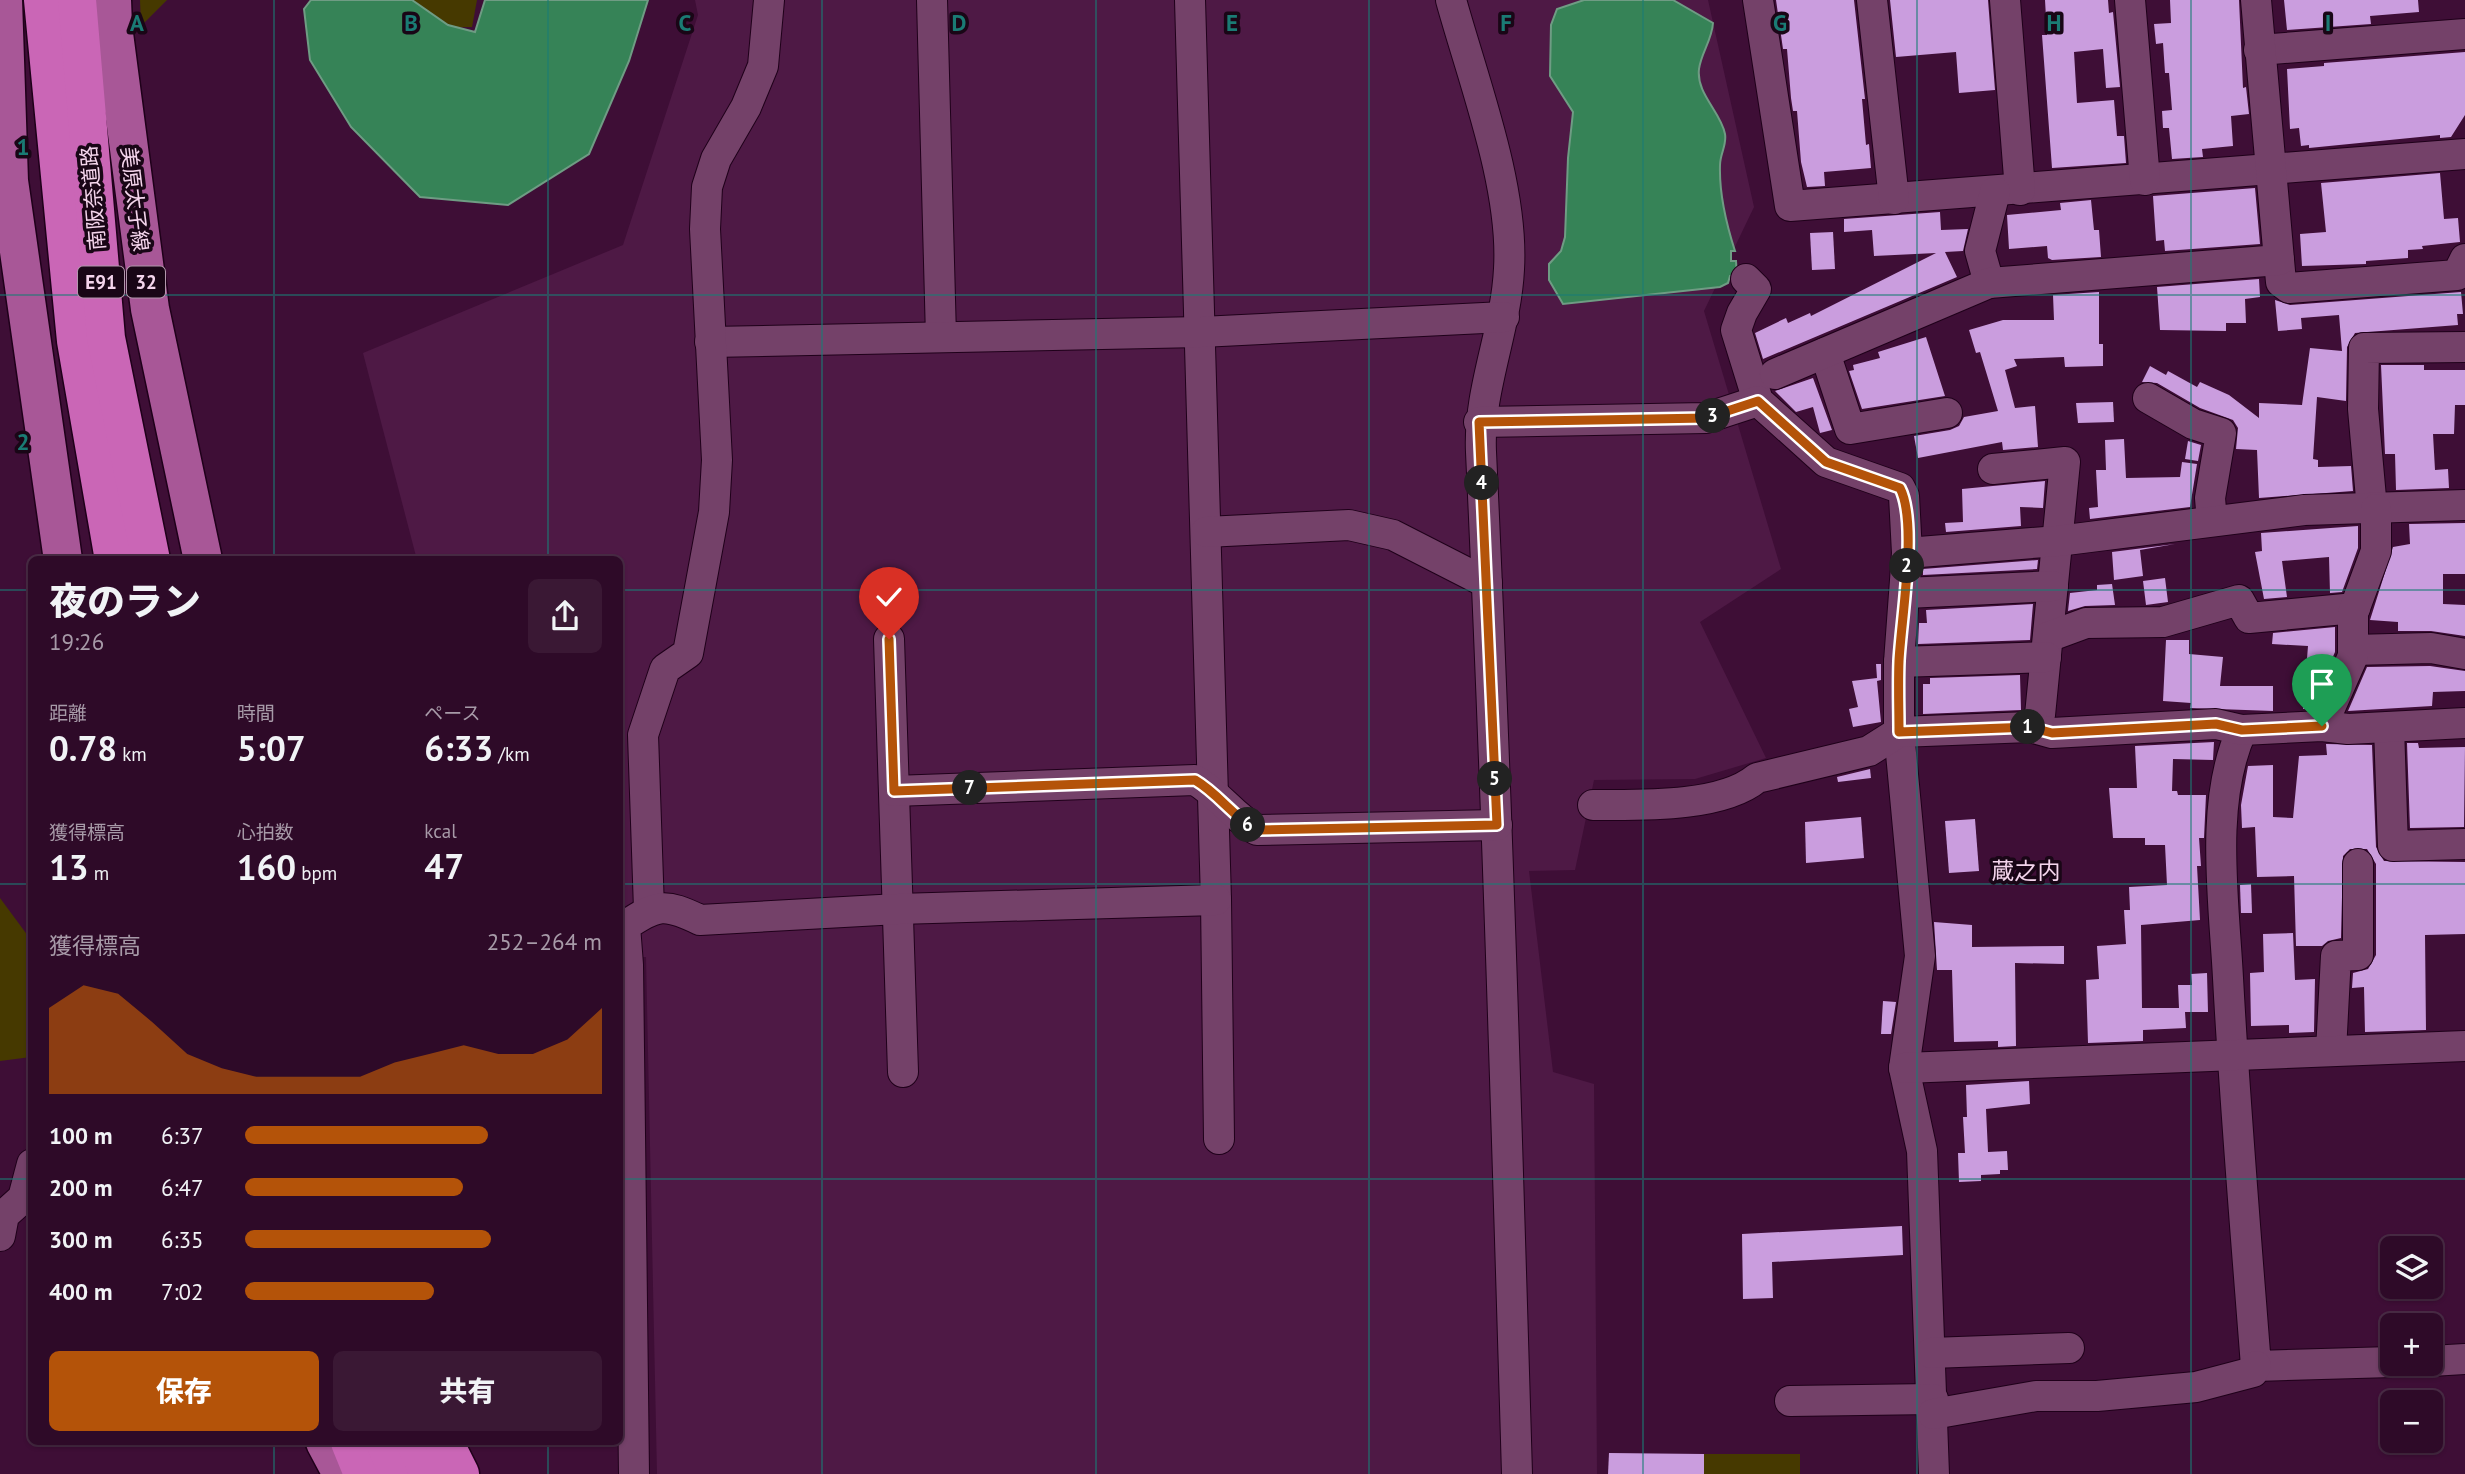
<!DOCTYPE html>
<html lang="ja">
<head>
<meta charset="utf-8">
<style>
  body { margin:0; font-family:"PT Sans","Noto Sans JP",sans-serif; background:#3a1834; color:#f1f3f6; height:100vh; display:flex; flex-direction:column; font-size:26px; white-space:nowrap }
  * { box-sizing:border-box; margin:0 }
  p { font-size:23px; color:#a79aa8 }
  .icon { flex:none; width:38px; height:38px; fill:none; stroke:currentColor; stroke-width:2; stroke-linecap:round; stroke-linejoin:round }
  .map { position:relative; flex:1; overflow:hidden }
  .details { position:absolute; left:28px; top:556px; width:595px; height:889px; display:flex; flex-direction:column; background:#2e0a28; border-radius:10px; box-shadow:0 2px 5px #0004,0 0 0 2px #492b45 }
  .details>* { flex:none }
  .controls { position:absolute; left:2380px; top:1236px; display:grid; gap:14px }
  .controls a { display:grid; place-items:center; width:63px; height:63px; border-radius:10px; background:#2e0a28; box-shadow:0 2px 5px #0004,0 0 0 2px #492b45; font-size:35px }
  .pin { position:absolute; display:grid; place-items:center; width:60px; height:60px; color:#fff; margin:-72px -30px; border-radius:50% 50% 50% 0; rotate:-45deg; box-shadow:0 0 7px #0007 }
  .pin .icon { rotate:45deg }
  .km { position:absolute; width:35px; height:35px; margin:-18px; border-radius:50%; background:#222; color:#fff; font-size:19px; line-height:35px; text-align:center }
  .round { display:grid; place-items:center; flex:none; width:74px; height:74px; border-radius:10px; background:#3a1834 }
  .summary { display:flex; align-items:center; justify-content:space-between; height:119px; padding:0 21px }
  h1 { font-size:38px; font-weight:800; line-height:52px }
  .metrics { display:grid; grid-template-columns:repeat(3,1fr); gap:10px; height:119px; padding:7px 21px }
  .metrics div { display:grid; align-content:center }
  .metrics b { font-size:35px; font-weight:800 }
  .metrics small { font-size:19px; font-weight:400 }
  .metrics p { font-size:19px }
  .chart { height:196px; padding:14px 21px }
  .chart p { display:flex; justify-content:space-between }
  .chart svg { width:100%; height:126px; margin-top:7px; fill:#b45309; opacity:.7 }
  .cta { display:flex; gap:14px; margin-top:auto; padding:14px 21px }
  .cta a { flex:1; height:80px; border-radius:10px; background:#b45309; color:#fff; font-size:28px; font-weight:800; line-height:80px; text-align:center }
  .cta a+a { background:#3a1834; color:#f1f3f6 }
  ul { padding:0 21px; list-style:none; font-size:23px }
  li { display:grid; grid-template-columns:112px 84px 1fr; align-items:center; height:52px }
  li i { height:18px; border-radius:9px; background:#b45309 }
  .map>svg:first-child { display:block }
  .built { fill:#4e1945 }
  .green { fill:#463900 }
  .water { fill:#368357; stroke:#6f9c84; stroke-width:2 }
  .building { fill:#ca9dde }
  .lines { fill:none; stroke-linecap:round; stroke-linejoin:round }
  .minor-casing { stroke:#1f001a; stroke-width:32 }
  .major-casing { stroke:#1f001a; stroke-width:41 }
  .highway-casing { stroke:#1f001a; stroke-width:41 }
  .minor { stroke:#744169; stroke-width:30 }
  .major { stroke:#a85797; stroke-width:38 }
  .highway { stroke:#ca66b6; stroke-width:38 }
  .route-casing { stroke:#fff; stroke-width:14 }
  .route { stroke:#b45309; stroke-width:9 }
  .grid { fill:none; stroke:#1a7b74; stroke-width:2; stroke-opacity:0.55 }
  .labels { text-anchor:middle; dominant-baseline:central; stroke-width:7; stroke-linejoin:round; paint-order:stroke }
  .shield { fill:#190616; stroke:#b297ac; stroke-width:2 }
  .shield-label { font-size:19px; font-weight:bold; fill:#f4d5ec }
  .street-label { font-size:21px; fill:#f4d5ec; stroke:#190616 }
  .neighbourhood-label { font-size:23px; fill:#f4d5ec; stroke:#190616 }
  .grid-label { font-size:23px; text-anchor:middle; font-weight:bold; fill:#1a7b74; stroke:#190616; stroke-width:7; stroke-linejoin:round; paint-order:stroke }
</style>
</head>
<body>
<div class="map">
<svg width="2465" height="1474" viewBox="0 0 2465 1474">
  <rect width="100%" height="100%" fill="#3e0e36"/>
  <path class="built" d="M695,0H1708L1754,207L1704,311L1781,569L1700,622L1766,758L1695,779L1594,780L1575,870L1529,871L1553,1072L1594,1084L1597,1474H657L646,957H620V560H417L363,353L623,245L698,15Z"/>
  <g class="green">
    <path d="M140,0H167L141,26Z"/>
    <path d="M386,0H477L472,27L423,28Z"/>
    <path d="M0,898L31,940V1057L0,1061Z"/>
    <rect x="1704" y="1454" width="96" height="20"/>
  </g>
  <g class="water">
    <path d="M311,0H412L448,25L475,32L485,0H648L629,61L589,154L508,205L420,197L351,127L310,60L304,9Z"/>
    <path d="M1584,0H1673L1713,23C1712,40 1701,53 1699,69C1696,94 1721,112 1725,134C1727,145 1720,154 1720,165C1719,195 1726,223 1735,251H1731V261H1736L1737,275L1730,276L1728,283L1720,287L1563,304L1549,280V264L1561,251L1565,237L1568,158L1573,112L1550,76L1551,25L1557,9Z"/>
  </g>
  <g class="building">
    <path d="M1776,0H1854L1865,99H1862L1866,145L1869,144L1871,168L1824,172L1825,186L1807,187L1801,162L1797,111H1793L1791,98L1787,49H1783Z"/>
    <path d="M1890,0H1988L1995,90L1959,93L1956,52L1896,57Z"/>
    <path d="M2045,0H2108L2109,13L2113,12L2120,87L2106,88L2103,49L2074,52L2077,103L2114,100L2117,136H2124L2126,163L2052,168L2042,35H2047Z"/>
    <path d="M2170,0H2239L2243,88L2246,87L2249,114L2231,116L2233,146L2202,149L2203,157L2172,159L2169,128H2163L2162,111L2172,110L2169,73H2165L2163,43L2156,44L2154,24L2171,23Z"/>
    <path d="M2284,0H2418L2419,12L2370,16L2371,24L2287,30Z"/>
    <path d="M2465,52V115L2451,137L2440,138V135L2309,148V145L2301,146L2299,128L2290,129L2287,69L2324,66V63Z"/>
    <path d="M2440,173L2444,219L2458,218L2460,242L2422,246L2423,249L2408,250V258L2366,261V264L2302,266L2300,234L2326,232L2321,183Z"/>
    <path d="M2255,188L2260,244L2165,251L2164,240L2156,241L2153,196Z"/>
    <path d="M2091,200L2094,230H2099L2101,257L2052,260L2048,258L2047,246L2009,249L2007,215L2061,210L2060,203Z"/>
    <path d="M1940,212L1941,230L1968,229L1963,251L1945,252L1957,277L1763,359L1755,333L1786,318L1788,323L1810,313L1811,316L1936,253L1874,256L1872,230L1844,232V219Z"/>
    <path d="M1833,232L1835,269L1812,270L1810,233Z"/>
    <path d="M2259,279L2260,297L2245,299L2246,323H2226V331L2160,330L2157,287Z"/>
    <path d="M2099,292V344H2103V366L2065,367L2064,357L2014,359L2017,366L2005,370L2015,408L2035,406L2038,447L2003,450L2002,442L1918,458L1914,436L1950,430L1959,426L1964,417L1998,411L1980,352L1976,353L1969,330L2003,320H2054L2053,295Z"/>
    <path d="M2461,292L2463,314H2457L2458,325L2355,333L2347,347L2346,401L2317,397L2313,459L2318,460V467L2351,466L2353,491L2259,498L2257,450L2236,449L2238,428L2233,420L2200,408L2157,383L2142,382L2150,366L2166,375L2168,371L2197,387L2200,382L2229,395L2259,418V403L2302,405L2310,348L2342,351L2339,315L2301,318L2302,329L2278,331L2275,300L2290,305Z"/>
    <path d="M1926,337L1945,396L1862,409L1849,371L1854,370L1853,365L1880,358L1878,352Z"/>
    <path d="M2381,365H2424V370H2465V405H2455L2454,434H2433L2435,470L2448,469L2449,488L2396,490L2395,454H2385Z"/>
    <path d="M1813,378L1832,430L1820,433L1813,407L1796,412L1775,391Z"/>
    <path d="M2113,402L2114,422L2078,423L2076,403Z"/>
    <path d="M2124,439L2126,478L2180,477L2182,462L2197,464L2190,507L2090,519L2089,508L2098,507L2096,470H2106L2105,440Z"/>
    <path d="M2188,441L2201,445L2198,461L2185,459Z"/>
    <path d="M2045,481L2043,508L2020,507L2021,526L1946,532L1945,523L1963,522L1962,489Z"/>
    <path d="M2465,523V574H2443V604L2465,605V636L2431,631H2398V622L2370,620L2393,547L2410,544L2409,524Z"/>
    <path d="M2358,526V548L2342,592L2330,593L2329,557L2282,561L2287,597L2264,599L2255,552L2262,551L2261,533Z"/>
    <path d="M2175,544L2140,550L2143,576L2114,580L2112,552Z"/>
    <path d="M2038,560L2037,569L1923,575V569Z"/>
    <path d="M2165,578L2168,602L2146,605L2143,581Z"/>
    <path d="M2112,584L2115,605L2085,606L2068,611L2070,593L2097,590V585Z"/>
    <path d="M2033,604L2030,640L1918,644L1919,623H1927L1926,610Z"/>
    <path d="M2335,627V652L2310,709H2303L2308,646L2272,644L2273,633Z"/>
    <path d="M2166,640H2189V654L2223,657L2220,686H2273V711L2190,708L2191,703L2163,701Z"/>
    <path d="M1876,664H1881V680L1877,681L1881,722L1853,727L1849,709L1858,707L1852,681L1877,678Z"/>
    <path d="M2430,666L2465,671V691L2433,692L2432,706L2348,711L2367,667Z"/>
    <path d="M2020,675L2021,710L1923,714V684H1930V678Z"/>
    <path d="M2214,742L2213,760L2173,759L2172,791H2177L2178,795H2206L2204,838H2199L2201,866H2197L2200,920L2141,925L2142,1008H2179L2178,985H2192L2191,974L2207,973L2208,1012H2185L2186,1028L2143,1030V1041L2088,1043L2086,980L2099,979L2097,946L2126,944L2124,910H2130L2129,887L2167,885L2165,845H2145V838H2113L2109,788H2137L2135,746Z"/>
    <path d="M2407,743H2418L2419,748L2465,747L2464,827L2410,828Z"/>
    <path d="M2326,744L2372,745L2376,847L2384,861L2465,862V934L2425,935L2426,1030L2365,1032L2364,987L2352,988L2353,973L2368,969L2376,955V864L2367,849H2350L2343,856L2341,938L2328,941L2322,946H2296L2294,876L2257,877L2255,827L2242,828L2241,805L2248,766L2273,765V817L2293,818L2299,756L2327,755Z"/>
    <path d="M1870,769L1871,778L1838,782L1837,777Z"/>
    <path d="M1861,817L1864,858L1806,863L1805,822Z"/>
    <path d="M1975,819L1979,871L1949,873L1945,821Z"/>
    <path d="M2251,884L2252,913H2241L2240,885Z"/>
    <path d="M1934,922L1972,925V947L2064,946V964L2015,963L2016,1046L1998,1047V1041L1954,1042L1952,970H1937Z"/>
    <path d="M2293,933L2295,980L2315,979L2314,1032L2289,1033V1025L2251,1026L2250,973L2264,972L2263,934Z"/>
    <path d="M1883,1001L1896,1002L1891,1034H1881Z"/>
    <path d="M2029,1081L2030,1104L1986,1109L1988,1152L2007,1151L2008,1170H2000V1174L1981,1175V1181L1959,1182L1958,1153H1965L1963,1117H1967L1966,1085Z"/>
    <path d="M1902,1226L1903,1255L1772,1262L1773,1298L1743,1299L1742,1234Z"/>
    <path d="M1609,1453L1704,1454V1474H1608Z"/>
  </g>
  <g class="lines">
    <defs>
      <g id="minor">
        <path d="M932,0L941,337"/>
        <path d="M1190,0L1216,900L1219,1139"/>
        <path d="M1451,0C1473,80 1514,186 1509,269C1506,331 1478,390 1481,452C1497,793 1507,1133 1517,1474"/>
        <path d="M1758,0L1790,206L2465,154"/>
        <path d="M1872,0L1894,199"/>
        <path d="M2005,0L2020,190"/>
        <path d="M2130,0L2145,180"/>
        <path d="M2259,50L2465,34"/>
        <path d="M2279,260L2281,282L2289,288L2457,275L2465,259"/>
        <path d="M1746,279L1756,289L1742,313L1736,330L1758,401L1826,462L1900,488L1904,496L1907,553L1899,662V732L1920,956L1904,1068L1922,1151L1934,1474"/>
        <path d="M1989,283L1980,251L1995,192"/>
        <path d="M710,342L1201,332L1504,317"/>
        <path d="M1825,353L1850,429L1947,413"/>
        <path d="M1775,374L1989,283L2279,260L2256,0"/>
        <path d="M2148,398L2193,424L2221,433L2210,498L2212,521"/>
        <path d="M1479,422L1706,418L1758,401"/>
        <path d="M1993,469L2065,462L2040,715L2030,727"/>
        <path d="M2372,509L2363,409L2364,348L2465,347"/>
        <path d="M1206,532L1349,525L1393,535L1487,583"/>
        <path d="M1907,553L2058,541L2304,510L2465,505"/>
        <path d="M1906,593L2053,586"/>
        <path d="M2048,637L2086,623L2163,622L2239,600L2249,618L2355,608"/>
        <path d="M889,639L903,1072"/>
        <path d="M2353,650L2431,648L2465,654"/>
        <path d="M1899,662L2046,657"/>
        <path d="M2322,726L2353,656V613L2376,551V509"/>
        <path d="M2389,727L2393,846L2465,844"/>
        <path d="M2242,730C2209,801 2224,901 2228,978C2235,1107 2246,1237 2256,1366L2392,1362"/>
        <path d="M894,791L1195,780C1219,794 1233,817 1257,830L1497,825"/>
        <path d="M1593,805C1639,805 1721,808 1757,778L1869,751L1899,732L2030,727L2052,733L2216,724L2242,730L2322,726L2348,729L2465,723"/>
        <path d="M649,909L643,735L665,669L688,653L714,512L717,460L705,229L707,187L716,159L746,107L763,66L769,0"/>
        <path d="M2331,1051L2336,956L2358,955V864"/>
        <path d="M1904,1068L2465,1046"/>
        <path d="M0,1236L4,1215L23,1198L32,1164"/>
        <path d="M1931,1353L2069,1348"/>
        <path d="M2431,1361L2465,1359"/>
        <path d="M1790,1401L1933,1399"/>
        <path d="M1933,1414L2036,1396H2097L2196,1387L2253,1372L2256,1366"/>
        <path d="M634,1474L628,965L625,926C657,904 665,903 700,920L898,909L1216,900"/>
      </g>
      <g id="major">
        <path d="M3,0L9,181L63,560"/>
        <path d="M112,0L113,26L150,309L203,560"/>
        <path d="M325,1442L342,1474"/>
      </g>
      <g id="highway">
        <path d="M43,0L76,341L114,560"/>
        <path d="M77,0L106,338L151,560"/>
        <path d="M350,1442L363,1474"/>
        <path d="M385,1442L398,1474"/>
        <path d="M415,1442L429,1474"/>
        <path d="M444,1442L460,1474"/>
      </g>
    </defs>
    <use href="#minor" class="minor-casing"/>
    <use href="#major" class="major-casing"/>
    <use href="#highway" class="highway-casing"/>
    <use href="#minor" class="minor"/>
    <use href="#major" class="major"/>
    <use href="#highway" class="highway"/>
  </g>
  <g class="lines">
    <defs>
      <path id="route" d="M889,639L894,791L1195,780C1219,794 1233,817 1257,830L1497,825L1479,422L1706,418L1758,401L1826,462L1900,488C1918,523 1901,620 1899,661C1898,685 1899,709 1899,732L2030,727L2052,733L2216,724L2242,730L2322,726"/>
    </defs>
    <use href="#route" class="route-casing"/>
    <use href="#route" class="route"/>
  </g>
  <path class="grid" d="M274,0V560M548,0V560M822,0V1474M1096,0V1474M1369,0V1474M1643,0V1474M1917,0V1474M2191,0V1474M0,295H2465M0,590H32M620,590H2465M0,884H32M620,884H2465M0,1179H32M620,1179H2465M274,1442V1474M548,1442V1474"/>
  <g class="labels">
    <g class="shield">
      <rect x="78" y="266.5" width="46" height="31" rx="5"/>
      <rect x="127" y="266.5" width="38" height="31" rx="5"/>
    </g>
    <g class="shield-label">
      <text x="101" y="282">E91</text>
      <text x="146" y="282">32</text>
    </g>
    <g class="street-label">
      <text transform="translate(93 198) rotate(-95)">南阪奈道路</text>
      <text transform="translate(135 199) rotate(83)">美原太子線</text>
    </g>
    <g class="neighbourhood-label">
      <text x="2026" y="870">蔵之内</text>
    </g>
  </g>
  <g class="grid-label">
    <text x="137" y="31">A</text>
    <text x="411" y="31">B</text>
    <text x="685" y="31">C</text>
    <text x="959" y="31">D</text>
    <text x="1232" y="31">E</text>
    <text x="1506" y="31">F</text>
    <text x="1780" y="31">G</text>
    <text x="2054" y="31">H</text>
    <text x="2328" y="31">I</text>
    <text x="23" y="155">1</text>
    <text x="23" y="450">2</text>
  </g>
</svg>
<div class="controls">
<a><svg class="icon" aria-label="layers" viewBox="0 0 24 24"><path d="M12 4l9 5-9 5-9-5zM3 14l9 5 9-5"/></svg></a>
<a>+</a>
<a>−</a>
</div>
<div class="pin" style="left:2322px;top:726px;background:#1e9e55"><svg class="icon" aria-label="arrive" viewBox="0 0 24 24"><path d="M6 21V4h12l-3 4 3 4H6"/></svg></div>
<div class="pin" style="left:889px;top:639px;background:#d93025"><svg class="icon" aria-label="check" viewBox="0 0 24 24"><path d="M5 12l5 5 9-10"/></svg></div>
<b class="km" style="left:2028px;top:727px">1</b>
<b class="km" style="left:1907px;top:566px">2</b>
<b class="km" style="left:1713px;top:416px">3</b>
<b class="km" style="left:1482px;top:483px">4</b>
<b class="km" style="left:1495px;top:779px">5</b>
<b class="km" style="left:1248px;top:825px">6</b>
<b class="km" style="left:970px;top:788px">7</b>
<section class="details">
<div class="summary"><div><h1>夜のラン</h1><p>19:26</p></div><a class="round"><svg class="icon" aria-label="share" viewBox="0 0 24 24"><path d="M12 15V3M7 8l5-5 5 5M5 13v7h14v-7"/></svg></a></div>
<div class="metrics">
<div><p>距離</p><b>0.78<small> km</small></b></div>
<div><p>時間</p><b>5:07</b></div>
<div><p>ペース</p><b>6:33<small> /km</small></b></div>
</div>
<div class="metrics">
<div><p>獲得標高</p><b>13<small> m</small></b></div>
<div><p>心拍数</p><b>160<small> bpm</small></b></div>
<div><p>kcal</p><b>47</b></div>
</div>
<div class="chart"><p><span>獲得標高</span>252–264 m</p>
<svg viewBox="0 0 160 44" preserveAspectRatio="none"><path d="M0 44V14L10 6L20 9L30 19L40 30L50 35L60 38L70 38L80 38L90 38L100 33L110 30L120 27L130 30L140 30L150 25L160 14V44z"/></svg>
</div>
<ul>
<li><b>100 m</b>6:37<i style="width:68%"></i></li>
<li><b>200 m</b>6:47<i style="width:61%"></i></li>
<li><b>300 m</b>6:35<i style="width:69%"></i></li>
<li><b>400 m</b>7:02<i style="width:53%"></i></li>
</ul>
<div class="cta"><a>保存</a><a>共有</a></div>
</section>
</div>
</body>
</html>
